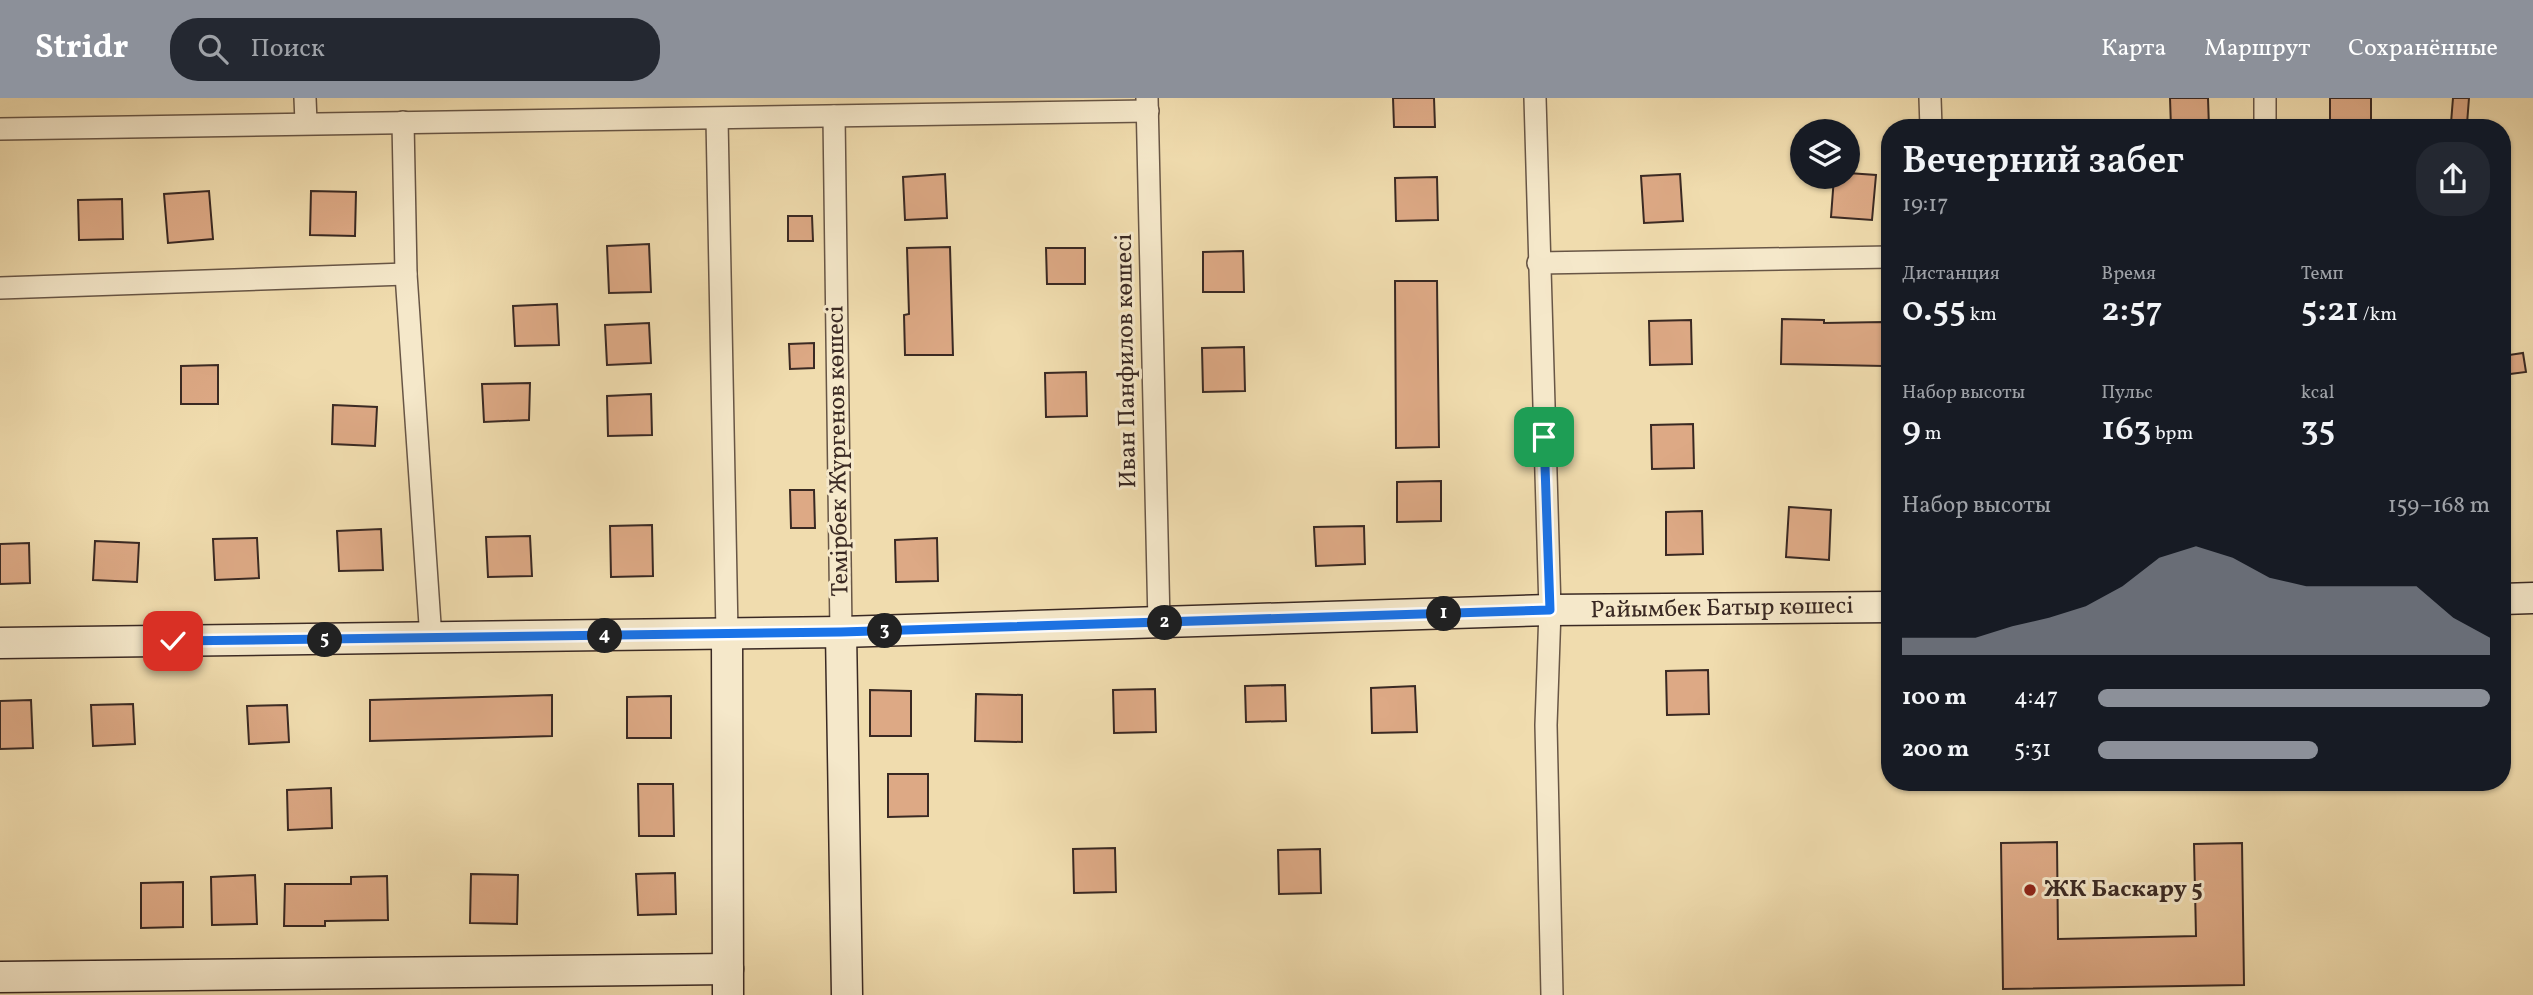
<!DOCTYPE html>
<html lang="ru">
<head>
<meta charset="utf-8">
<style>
  body { margin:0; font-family:Vollkorn,serif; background:#242831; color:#f1f3f6; height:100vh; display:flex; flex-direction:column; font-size:26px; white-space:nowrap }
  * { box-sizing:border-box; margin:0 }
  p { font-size:23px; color:#9ea1a6 }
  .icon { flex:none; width:38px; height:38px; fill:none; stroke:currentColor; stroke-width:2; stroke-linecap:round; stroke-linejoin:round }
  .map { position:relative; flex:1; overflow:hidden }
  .sheet { position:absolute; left:1881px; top:21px; width:630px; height:672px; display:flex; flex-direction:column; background:#171b24; border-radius:28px; box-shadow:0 2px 5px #0004 }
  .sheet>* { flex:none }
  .fabs { position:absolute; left:1790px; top:21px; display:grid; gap:14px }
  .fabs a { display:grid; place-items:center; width:70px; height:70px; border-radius:50%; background:#171b24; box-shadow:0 2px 5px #0004; font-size:35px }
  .pin { position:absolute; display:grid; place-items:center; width:60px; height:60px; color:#fff; margin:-30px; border-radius:14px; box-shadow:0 4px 10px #0006 }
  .km { position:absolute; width:35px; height:35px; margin:-18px; border-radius:50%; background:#222; color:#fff; font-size:19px; line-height:35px; text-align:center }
  .round { display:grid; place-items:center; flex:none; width:74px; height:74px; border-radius:28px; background:#242831 }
  .headline { display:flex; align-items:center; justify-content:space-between; height:119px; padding:0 21px }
  h1 { font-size:38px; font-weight:600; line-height:52px }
  .stats { display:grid; grid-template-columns:repeat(3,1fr); gap:10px; height:119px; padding:7px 21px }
  .stats div { display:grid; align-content:center }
  .stats b { font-size:35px; font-weight:600 }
  .stats small { font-size:19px; font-weight:400 }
  .stats p { font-size:19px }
  .chart { height:196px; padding:14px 21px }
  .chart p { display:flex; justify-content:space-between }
  .chart svg { width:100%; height:126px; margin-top:7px; fill:#8c9099; opacity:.7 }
  ul { padding:0 21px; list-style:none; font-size:23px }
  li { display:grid; grid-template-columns:112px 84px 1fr; align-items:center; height:52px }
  li i { height:18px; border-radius:9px; background:#8c9099 }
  header { display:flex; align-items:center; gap:42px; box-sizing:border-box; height:98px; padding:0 35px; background:#8c9099; color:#fff }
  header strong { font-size:33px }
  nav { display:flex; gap:38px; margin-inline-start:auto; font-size:24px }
  .search { width:490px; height:63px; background:#242831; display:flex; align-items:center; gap:18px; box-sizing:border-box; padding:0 24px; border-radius:28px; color:#9ea1a6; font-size:26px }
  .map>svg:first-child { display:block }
  .building { fill:#dda985; stroke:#3a2923; stroke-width:2 }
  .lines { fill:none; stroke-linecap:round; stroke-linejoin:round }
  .street-casing { stroke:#685646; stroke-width:24 }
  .secondary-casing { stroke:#3a2923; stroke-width:33 }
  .street { stroke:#f5e8ca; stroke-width:21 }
  .secondary { stroke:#f5e8ca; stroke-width:30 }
  .route-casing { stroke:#fff; stroke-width:14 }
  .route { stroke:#1a73e8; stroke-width:9 }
  .poi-dot { fill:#8f2418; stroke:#f5e8ca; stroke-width:2.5 }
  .labels { text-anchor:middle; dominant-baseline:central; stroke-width:6; stroke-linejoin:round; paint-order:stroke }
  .street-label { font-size:24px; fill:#3a2923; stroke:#f5e8ca }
  .poi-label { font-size:24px; font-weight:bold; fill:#3a2923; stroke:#f5e8ca; text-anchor:start }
</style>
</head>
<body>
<header>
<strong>Stridr</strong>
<div class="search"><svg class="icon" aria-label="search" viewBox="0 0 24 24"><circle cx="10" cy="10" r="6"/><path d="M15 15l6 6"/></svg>Поиск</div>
<nav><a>Карта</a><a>Маршрут</a><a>Сохранённые</a></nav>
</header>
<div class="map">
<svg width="2533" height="897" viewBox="0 0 2533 897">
  <rect width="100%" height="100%" fill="#f0dcae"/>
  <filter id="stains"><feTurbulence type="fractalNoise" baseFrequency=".00286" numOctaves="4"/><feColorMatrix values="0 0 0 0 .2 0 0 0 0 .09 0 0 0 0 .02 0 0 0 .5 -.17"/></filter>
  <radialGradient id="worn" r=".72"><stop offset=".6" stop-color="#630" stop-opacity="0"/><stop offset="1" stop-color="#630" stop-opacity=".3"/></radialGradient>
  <g class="building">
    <path d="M1393,0H1434L1435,29H1394Z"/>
    <path d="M2170,0H2208L2209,30H2171Z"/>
    <rect x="2330" y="0" width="41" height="30"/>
    <path d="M2453,0H2469L2467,26L2451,25Z"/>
    <path d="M1848,75L1876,77L1872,122L1831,119L1834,79H1848Z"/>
    <path d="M945,76L947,120L905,122L903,79Z"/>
    <path d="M1680,76L1683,123L1644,125L1641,78Z"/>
    <path d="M1437,79L1438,122L1396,123L1395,80Z"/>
    <path d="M209,93L213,141L168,145L164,96Z"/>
    <path d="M311,93L356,94L355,138L310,137Z"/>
    <path d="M122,101L123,141L79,142L78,102Z"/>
    <path d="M788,118H812L813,143H788Z"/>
    <path d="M649,146L651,194L609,195L607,148Z"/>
    <path d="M950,149L953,257H905L904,217L909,216L907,150Z"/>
    <path d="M1046,150H1085V186H1047Z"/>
    <path d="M1243,153L1244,194H1203V154Z"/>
    <path d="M1395,183H1437L1439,349L1396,350Z"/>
    <path d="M557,206L559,247L515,248L513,208Z"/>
    <path d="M1782,221L1824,222V225L1883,224L1884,268L1781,266Z"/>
    <path d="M1691,222L1692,266L1650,267L1649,223Z"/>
    <path d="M649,225L651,265L607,267L605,227Z"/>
    <path d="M814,245V270L790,271L789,246Z"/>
    <path d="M1244,249L1245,293L1203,294L1202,250Z"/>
    <path d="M2523,255L2526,274L2502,277V258Z"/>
    <path d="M218,267V306H181V268Z"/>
    <path d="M1086,274L1087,318L1046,319L1045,275Z"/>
    <path d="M530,285L529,322L484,324L482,286Z"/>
    <path d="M651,296L652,337L608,338L607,298Z"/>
    <path d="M333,307L377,309L375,348L332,346Z"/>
    <path d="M1693,326L1694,370L1652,371L1651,327Z"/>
    <path d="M1441,383V423L1397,424V384Z"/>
    <path d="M790,392H814L815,430H791Z"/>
    <path d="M1789,409L1831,412L1829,462L1786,459Z"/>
    <path d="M1702,413L1703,456L1666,457V414Z"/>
    <path d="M652,427L653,478L611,479L610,428Z"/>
    <path d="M1364,428L1365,466L1316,468L1314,429Z"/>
    <path d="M381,431L383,472L339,473L337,433Z"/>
    <path d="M530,438L532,478L488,479L486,439Z"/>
    <path d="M257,440L259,480L215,482L213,441Z"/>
    <path d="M937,440L938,483L896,484L895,442Z"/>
    <path d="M95,443L139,445L137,484L93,482Z"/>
    <path d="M29,445L30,485L0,486V446Z"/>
    <path d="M1708,572L1709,616L1667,617L1666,573Z"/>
    <path d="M1285,587L1286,623L1246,624L1245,588Z"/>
    <path d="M1415,588L1417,634L1372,635L1371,590Z"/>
    <path d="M1155,591L1156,634L1114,635L1113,592Z"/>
    <path d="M870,592L911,593V638H870Z"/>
    <path d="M976,596L1022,597V644L975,643Z"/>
    <path d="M552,597V638L370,643V602Z"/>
    <path d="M671,598V640H627V599Z"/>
    <path d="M31,602L33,650L0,651V603Z"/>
    <path d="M133,606L135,646L93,648L91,607Z"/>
    <path d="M287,607L289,644L249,646L247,608Z"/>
    <path d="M888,676H928V718L888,719Z"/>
    <path d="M638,686H673L674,738H639Z"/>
    <path d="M331,690L332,730L288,732L287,692Z"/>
    <path d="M2057,744L2058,841L2196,838L2194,746L2242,745L2244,887L2003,891L2001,745Z"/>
    <path d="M1115,750L1116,794L1074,795L1073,751Z"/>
    <path d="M1320,751L1321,795L1279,796L1278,752Z"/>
    <path d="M675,775L676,816L638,817L636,776Z"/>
    <path d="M471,776L518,777L517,826L470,825Z"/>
    <path d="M255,777L257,826L212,827L211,779Z"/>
    <path d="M387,778L388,822L325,823V828H284L285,786H351V779Z"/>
    <path d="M183,784V829L141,830V785Z"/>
  </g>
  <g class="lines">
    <defs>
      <g id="street">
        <path d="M305,0L306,24"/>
        <path d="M1147,0L1159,525"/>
        <path d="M1535,0L1550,512L1546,627L1552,897"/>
        <path d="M1930,0L1931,30"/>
        <path d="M2265,0V30"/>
        <path d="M834,18L841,534"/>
        <path d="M717,21L727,535"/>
        <path d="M403,24L406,176L431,541"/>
        <path d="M0,31L1148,13"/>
        <path d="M1538,165L1890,159"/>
        <path d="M0,190L406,176"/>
      </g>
      <g id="secondary">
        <path d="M2502,501L2533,500"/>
        <path d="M841,534L847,897"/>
        <path d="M727,535L728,897"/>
        <path d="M0,545L841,534L1550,512L1890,509"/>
        <path d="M0,879L728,871"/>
      </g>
    </defs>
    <use href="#street" class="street-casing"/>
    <use href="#secondary" class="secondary-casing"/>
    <use href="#street" class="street"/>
    <use href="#secondary" class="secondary"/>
  </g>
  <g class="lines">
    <defs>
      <path id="route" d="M173,543L841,534L1550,512L1544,339"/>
    </defs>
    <use href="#route" class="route-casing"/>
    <use href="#route" class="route"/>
  </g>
  <circle class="poi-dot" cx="2030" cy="792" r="7"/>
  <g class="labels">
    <g class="street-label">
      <text transform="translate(1127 263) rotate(-91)">Иван Панфилов көшесі</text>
      <text transform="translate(839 353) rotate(-91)">Темірбек Жүргенов көшесі</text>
      <text transform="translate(1722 511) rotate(-1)">Райымбек Батыр көшесі</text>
    </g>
    <g class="poi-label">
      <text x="2044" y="792">ЖК Баскару 5</text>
    </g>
  </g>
  <rect width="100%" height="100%" filter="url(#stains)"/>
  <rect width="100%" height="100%" fill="url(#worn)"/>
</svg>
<div class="fabs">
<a><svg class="icon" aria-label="layers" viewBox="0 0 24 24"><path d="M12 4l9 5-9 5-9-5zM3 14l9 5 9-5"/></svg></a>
</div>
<div class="pin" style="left:1544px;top:339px;background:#1e9e55"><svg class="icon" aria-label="arrive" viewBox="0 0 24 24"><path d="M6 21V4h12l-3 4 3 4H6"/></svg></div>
<div class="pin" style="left:173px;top:543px;background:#d93025"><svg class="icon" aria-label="check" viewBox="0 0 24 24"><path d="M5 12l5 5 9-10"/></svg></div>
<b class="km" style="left:1444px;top:516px">1</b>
<b class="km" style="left:1165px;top:525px">2</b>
<b class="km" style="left:885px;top:533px">3</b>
<b class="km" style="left:605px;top:538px">4</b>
<b class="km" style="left:325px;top:542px">5</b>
<section class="sheet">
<div class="headline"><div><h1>Вечерний забег</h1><p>19:17</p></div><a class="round"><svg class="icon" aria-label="share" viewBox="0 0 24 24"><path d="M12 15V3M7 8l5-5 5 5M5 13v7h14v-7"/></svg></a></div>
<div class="stats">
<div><p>Дистанция</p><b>0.55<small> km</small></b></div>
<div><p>Время</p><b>2:57</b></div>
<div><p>Темп</p><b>5:21<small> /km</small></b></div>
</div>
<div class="stats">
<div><p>Набор высоты</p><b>9<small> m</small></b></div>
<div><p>Пульс</p><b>163<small> bpm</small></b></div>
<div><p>kcal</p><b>35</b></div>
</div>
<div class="chart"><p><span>Набор высоты</span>159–168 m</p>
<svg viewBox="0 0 160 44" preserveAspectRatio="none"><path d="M0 44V38L10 38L20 38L30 34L40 31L50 27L60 20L70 10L80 6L90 10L100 17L110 20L120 20L130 20L140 20L150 31L160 38V44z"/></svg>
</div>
<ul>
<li><b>100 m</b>4:47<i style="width:100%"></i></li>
<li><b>200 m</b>5:31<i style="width:56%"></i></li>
</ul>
</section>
</div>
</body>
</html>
